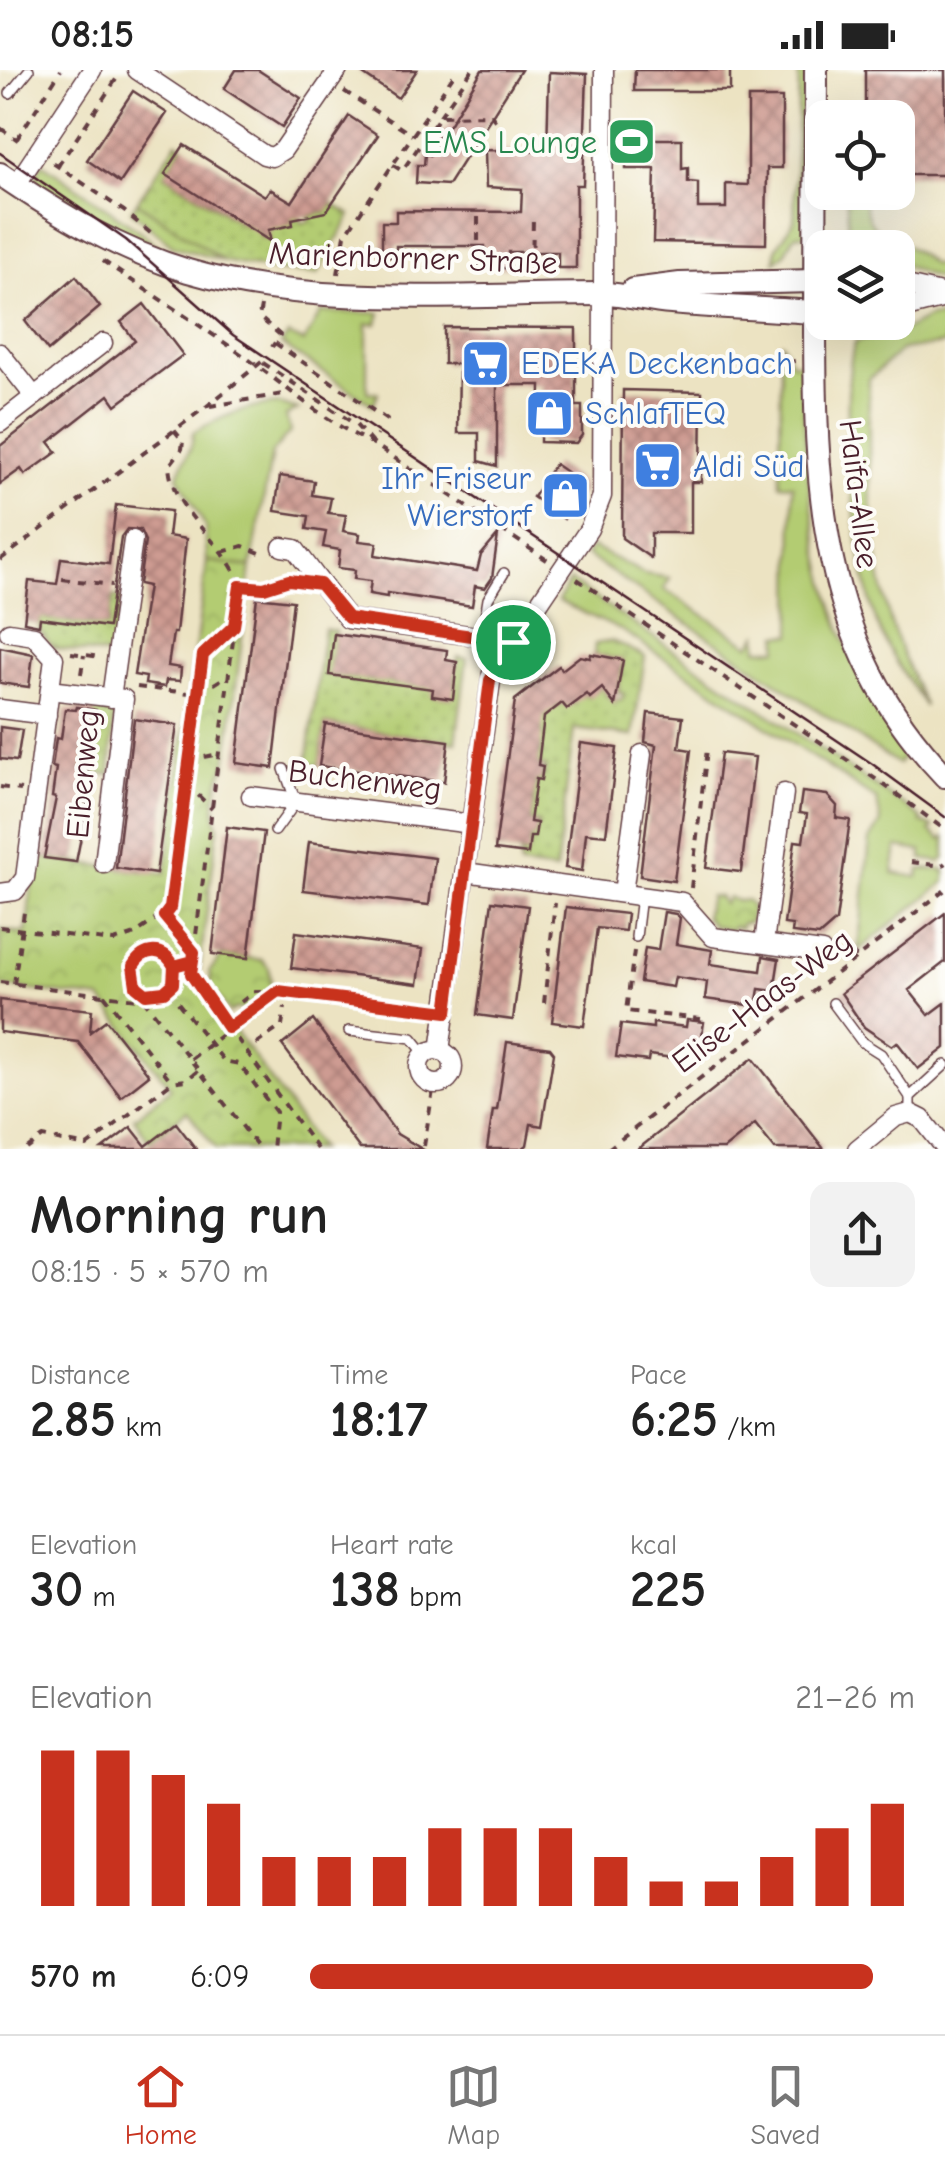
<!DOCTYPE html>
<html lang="en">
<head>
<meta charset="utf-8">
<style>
  body { margin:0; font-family:"Comic Neue",sans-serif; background:#f2f2f2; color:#222; height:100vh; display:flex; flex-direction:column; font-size:38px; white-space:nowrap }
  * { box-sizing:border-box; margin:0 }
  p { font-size:32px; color:#767676 }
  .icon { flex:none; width:55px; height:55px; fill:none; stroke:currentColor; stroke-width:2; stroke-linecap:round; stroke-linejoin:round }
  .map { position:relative; height:1079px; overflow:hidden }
  .drawer { display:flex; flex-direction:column; background:#fff; flex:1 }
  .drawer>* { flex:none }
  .buttons { position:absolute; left:805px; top:30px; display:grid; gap:20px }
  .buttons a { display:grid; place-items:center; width:110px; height:110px; border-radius:20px; background:#fff; box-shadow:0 10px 40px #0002; font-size:50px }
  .pin { position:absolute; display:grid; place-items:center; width:85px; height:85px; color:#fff; margin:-42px; border:5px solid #fff; border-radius:50%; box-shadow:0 2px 10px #0007 }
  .round { display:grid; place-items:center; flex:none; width:105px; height:105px; border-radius:20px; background:#f2f2f2 }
  .headline { display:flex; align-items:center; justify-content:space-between; height:170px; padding:0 30px }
  h1 { font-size:55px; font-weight:800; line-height:75px }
  .stats { display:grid; grid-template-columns:repeat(3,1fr); gap:15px; height:170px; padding:10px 30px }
  .stats div { display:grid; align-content:center }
  .stats b { font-size:50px; font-weight:800 }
  .stats small { font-size:28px; font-weight:400 }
  .stats p { font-size:28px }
  .chart { height:280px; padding:20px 30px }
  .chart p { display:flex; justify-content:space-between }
  .chart svg { width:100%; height:180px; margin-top:10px; stroke:#c8321e; stroke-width:6 }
  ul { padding:0 30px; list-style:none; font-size:32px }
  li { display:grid; grid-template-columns:160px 120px 1fr; align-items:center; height:75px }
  li i { height:25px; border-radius:12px; background:#c8321e }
  .status { display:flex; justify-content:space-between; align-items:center; height:70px; padding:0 50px; background:#fff; direction:ltr }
  .status svg { height:28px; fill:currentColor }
  .dock { display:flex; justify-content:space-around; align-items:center; height:140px; border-top:2px solid #e0e0e0; background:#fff; font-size:28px; color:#767676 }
  .dock a { display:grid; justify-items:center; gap:5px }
  .dock .on { color:#c8321e }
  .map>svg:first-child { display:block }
  .grass { fill:#b3cc72; stroke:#7e764e; stroke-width:2.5 }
  .park { fill:url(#park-crowns); stroke:#7e764e; stroke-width:2.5 }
  .garden { fill:url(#garden-dots); stroke:#7e764e; stroke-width:2.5 }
  .building { fill:url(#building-cross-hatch) }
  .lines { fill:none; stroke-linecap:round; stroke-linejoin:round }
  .service-casing { stroke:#623c42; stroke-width:12 }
  .minor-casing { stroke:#623c42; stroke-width:21 }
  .tertiary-casing { stroke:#623c42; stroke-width:26 }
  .path { stroke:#623c42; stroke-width:4; stroke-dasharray:8 8; stroke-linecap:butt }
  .service { stroke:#fff; stroke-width:9 }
  .minor { stroke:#fff; stroke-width:18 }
  .tertiary { stroke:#fff; stroke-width:22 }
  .tram { stroke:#4a1f2b; stroke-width:2.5 }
  .route-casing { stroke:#fff; stroke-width:20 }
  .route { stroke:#c8321e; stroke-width:12 }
  .labels { text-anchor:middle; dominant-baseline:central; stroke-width:8; stroke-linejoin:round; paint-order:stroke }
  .leisure-label { font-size:32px; fill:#27864d; stroke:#fdfcf7; text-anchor:end }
  .street-label { font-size:32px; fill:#4a1f2b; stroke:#fdfcf7 }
  .shop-label { font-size:32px; fill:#366cbe; stroke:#fdfcf7; text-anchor:start }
</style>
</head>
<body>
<div class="status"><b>08:15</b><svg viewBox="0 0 49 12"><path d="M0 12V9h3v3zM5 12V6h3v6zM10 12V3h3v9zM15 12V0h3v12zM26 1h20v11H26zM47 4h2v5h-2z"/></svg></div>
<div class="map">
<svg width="945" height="1079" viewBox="0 0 945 1079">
  <defs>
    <pattern id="park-crowns" width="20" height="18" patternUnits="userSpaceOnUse" patternTransform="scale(2.5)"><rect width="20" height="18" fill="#b3cc72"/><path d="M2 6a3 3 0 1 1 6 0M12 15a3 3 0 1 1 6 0" fill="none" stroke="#9baf63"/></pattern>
    <pattern id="garden-dots" width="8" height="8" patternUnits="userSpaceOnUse" patternTransform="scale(2.5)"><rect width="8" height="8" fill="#b3cc72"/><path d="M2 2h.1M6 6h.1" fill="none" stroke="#9baf63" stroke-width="1.8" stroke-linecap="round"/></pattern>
    <pattern id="building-cross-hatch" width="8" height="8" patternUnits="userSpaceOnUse" patternTransform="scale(2.5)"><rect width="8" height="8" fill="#ce9b92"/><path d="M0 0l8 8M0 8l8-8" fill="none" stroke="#a97e77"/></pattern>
  </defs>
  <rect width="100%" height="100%" fill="#fdfcf7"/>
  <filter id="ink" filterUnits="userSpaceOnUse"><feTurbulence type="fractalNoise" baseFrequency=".01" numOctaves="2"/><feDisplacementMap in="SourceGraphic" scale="20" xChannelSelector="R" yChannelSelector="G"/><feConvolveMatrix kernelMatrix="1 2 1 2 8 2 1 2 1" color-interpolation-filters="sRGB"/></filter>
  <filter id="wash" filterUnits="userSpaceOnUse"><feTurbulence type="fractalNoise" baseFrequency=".0048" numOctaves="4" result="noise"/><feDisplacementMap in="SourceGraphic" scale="40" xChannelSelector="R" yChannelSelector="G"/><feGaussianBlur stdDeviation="2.25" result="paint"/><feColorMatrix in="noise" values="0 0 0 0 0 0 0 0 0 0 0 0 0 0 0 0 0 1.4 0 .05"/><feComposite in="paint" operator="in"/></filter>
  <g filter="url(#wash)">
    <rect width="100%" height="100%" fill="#ece3c2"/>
    <g class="grass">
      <path d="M799,0H806V165H795L785,184L775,191L776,179L794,151Z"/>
      <path d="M42,93L144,164L165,182L101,157L40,120L36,105Z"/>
      <path d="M846,123H864C864,174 902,163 931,194L945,196V212L898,193V178L854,177L849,165Z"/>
      <path d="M137,132L224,191L173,176L131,141Z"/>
      <path d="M321,242L380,243L377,254H367V322L378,323L373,335L281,274L288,265L304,272Z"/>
      <path d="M929,247H945V274L901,280L869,309C868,390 869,471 890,550C899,579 913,609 925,637C908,611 890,585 878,556C856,500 837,329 855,272L904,260Z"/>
      <path d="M781,271L792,293H801C809,438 814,561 908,680L898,694L586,485L592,477L645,504L670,508L664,519L750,575L758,565V579H778L779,565H792L793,415L780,414Z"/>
      <path d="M279,334L298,340L286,346L290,362L272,383L251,497L207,491L205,456L178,406C183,389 193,381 193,363C219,347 249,336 279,334Z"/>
      <path d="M570,511L908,738L922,749L921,752L933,757L930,761L941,770L945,767V788L940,792L922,789V781L897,777L893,803L918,807L920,799L945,800V812L858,881L870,769L881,753L877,730L623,561L558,531Z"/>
    </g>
    <g class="park">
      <path d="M207,491L251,497L226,695C217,710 212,740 218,757L198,909L320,1079H216L187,1041L149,1071L134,1048L171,1018L101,929L0,916V860L26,863L35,787L165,804Z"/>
      <path d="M710,826L719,827L724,834L728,827L737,831L747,830L752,838L750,852L741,854L740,859L734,856L731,860L713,856L705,847Z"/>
      <path d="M222,885L262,890L269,898L272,919L243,940L236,938L230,943L212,919L209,902Z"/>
    </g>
    <g class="garden">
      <path d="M177,72L183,76L165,105L245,156L251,148L261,168L269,166L268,160L288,134L296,131L301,153L311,151L309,146L326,142L333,134L351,145L318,204L269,200L224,191L137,132Z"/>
      <path d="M44,518L52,519L48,549L108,557L113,527L121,528L114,586L53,578L39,560Z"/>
      <path d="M324,559L335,561L329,605L433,618V626L452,628L458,587L467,588L456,672L325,654L319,696L307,694Z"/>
      <path d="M612,571L645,586L633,666L574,659L556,801L520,796L521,784H528L530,767H534L539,753L530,752L536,709L541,710L547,697L538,695L541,674L537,664L542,665L539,644L587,624L589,627L598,612L610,629L622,630L623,623L618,622L623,590L594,585L595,574Z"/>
      <path d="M78,631L114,636L110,705L83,701L86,672H92L77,637Z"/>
    </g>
    <g id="blocks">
      <g class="building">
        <path d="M236,0H258L301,28L282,57L224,19Z"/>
        <path d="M357,0H417L398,28Z"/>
        <path d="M482,0H521L448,115L416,113L417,95H424L425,84L430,85L432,72L449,55Z"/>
        <path d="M635,0H730V21H634Z"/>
        <path d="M865,0H945V105H898V48H865Z"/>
        <path d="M549,2L587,4L583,115H576V198H558V182H508V198H485V176H396V187H382V152H396V141L521,142L522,119L486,117L485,80L547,81Z"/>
        <path d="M133,21L167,43L120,113L87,90Z"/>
        <path d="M748,28H782V98H767L766,174L653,172L655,99H626V69H682V99L688,98V112L698,113V138H726V114L748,115Z"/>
        <path d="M349,46L378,65L326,142L292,149L293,155L268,160L271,172L165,104L184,75L265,126L270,119L292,132Z"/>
        <path d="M76,206L100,237L48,281L25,251Z"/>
        <path d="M144,234L183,285L116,335L109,325L49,372L57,382L25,405L21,399L0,414V376L135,271L121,252Z"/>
        <path d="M444,257L576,258V336H582V365L576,373L540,372L541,315H497V396L479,391V363H458L459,294H444Z"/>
        <path d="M623,320L702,322L701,412H691V463H651V488L622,468Z"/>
        <path d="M555,394L581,412L583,422L564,449L533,427Z"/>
        <path d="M280,406L314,411L312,425L331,428L328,443L346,445L343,461L360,464L359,471L377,473L375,485L477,501L481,485L498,465L492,508L485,518L475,516L472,536L387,523V527L369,524L371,511L354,509L355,500L338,498L340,480L323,477L326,462L307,459L309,446L275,441Z"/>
        <path d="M116,435L171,441L168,466L186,469L176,563H173L168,596L181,598L180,611L166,610L165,617L145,614L146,607L134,605L148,516L139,514L145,471L140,460L127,459L121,467L108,557L40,548L39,555L24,552L29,511L57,514L61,488L109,494Z"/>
        <path d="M257,527L293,531L273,698L236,693Z"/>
        <path d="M334,564L447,580L446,590L457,592L453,629L432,626L433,619L329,605Z"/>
        <path d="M0,577L33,584L29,617L0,613Z"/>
        <path d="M591,584L623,590L615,635L602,618L590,628L587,624L567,639L562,633L544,647L538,695L543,696L541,710L536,709L530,752L537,753L535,767H530L528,784L495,780L515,630L559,596L562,600L580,586L590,588Z"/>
        <path d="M77,637L96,640L92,672H87L85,686L83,701L88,702L84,732H88L76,792L44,788L56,728L52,727L56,698L52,697L56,668L61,669L65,639L76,640Z"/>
        <path d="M648,643L683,647L679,678L691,680L674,811L640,806L656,675L645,672Z"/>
        <path d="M134,649L177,655L156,804L116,798Z"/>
        <path d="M325,654L449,671L444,712L319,696Z"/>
        <path d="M0,657L22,660L17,691L0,689Z"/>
        <path d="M581,673L617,678L606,765L586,763L582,801L565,798Z"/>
        <path d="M721,683L755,687L741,802L706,798Z"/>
        <path d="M802,722L827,725L837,736L836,748L850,750L836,851L819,866L792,863L793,855L784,854L795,771L803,772L807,744L799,743Z"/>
        <path d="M227,757L264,762L248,888L212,884Z"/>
        <path d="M309,772L435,788L429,835L303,820Z"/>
        <path d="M492,831L528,836L513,950L477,945Z"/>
        <path d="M566,837L627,844L625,861L597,858L584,956L552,952Z"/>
        <path d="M664,842L676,844L680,848L676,874L712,880L710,894L761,901L763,886L779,889L774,921L759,919L756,936L705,929L707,912L675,907L673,917L640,912L645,878L658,880Z"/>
        <path d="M945,843V892L909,920L929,945L945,933V978L918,999L897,972L892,976L864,957L841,923Z"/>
        <path d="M296,862L423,879L418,914L291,898Z"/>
        <path d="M0,930L92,940L90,962L106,950L149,1005L121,1027L78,972L0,962Z"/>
        <path d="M313,950L397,1064L422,1079H360L282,975Z"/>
        <path d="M687,950L704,952L699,985L683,982L682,989L649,985L648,991L616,987L621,954L653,958V953L686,957Z"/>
        <path d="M507,972L550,978L554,983L542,1056L531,1054L527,1075L522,1079H487L493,1040H497Z"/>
        <path d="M753,988L824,1079H775L755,1054L724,1079H638Z"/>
        <path d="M176,1053L196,1079H102L131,1057L146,1076Z"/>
      </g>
    </g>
  </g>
  <g filter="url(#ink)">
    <use href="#blocks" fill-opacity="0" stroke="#623c42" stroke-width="2.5"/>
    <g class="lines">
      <defs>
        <g id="service">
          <path d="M10,23L29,0"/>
          <path d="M482,565L488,529L504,503"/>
          <path d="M275,761L296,732L284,699"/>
          <path d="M636,867L641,826"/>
          <path d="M275,923L444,942"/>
          <path d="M833,933L862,972L881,984L910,1027"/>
          <path d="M349,961L412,968L425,984"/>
          <path d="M910,1043V1027L945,995"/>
        </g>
        <g id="minor">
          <path d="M137,0L264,85L272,87L283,80L338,0"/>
          <path d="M16,115L92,0"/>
          <path d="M898,213L945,224"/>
          <path d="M898,240L945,228"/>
          <path d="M0,283L34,326"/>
          <path d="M0,353L103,273"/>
          <path d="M282,477L295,479L348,549L513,571"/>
          <path d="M50,620L124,629L104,794"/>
          <path d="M111,628L133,470"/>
          <path d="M0,639L47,645"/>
          <path d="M251,726L472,754"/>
          <path d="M465,802L682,832L713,867L822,882"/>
          <path d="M0,823L15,821L25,808L54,588L34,566L9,562"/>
          <path d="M623,823L642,684"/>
          <path d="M764,873L784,723"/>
          <circle cx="436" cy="997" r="17"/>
          <path d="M440,981L492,603L589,459L602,426L604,0"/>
          <path d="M857,1079L896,1047L910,1043L922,1049L945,1078"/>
        </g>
        <g id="tertiary">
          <path d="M816,0C816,81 815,162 815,244C815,416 817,573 945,706"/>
          <path d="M0,104C59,144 118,180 188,201C318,239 468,224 603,224C626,224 648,232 671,233C719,237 767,239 815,242"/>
          <path d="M633,220L680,214L814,211"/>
        </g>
      </defs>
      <use href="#service" class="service-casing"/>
      <use href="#minor" class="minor-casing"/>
      <use href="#tertiary" class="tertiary-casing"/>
      <g class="path">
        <path d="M344,21L412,65"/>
        <path d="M440,46L472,0"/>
        <path d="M0,58L18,70"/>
        <path d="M17,69L61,0"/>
        <path d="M53,93L124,141L154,166"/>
        <path d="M393,95L402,101L440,46L491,45L502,60"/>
        <path d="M58,96L119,5"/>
        <path d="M478,147V208"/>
        <path d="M103,191C150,223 198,254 244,286C286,316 324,352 372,373L547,490"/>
        <path d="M338,204L345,165L457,0"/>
        <path d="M532,208L533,146"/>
        <path d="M261,236L259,247L280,265L272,277"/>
        <path d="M275,273L387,350L385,352"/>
        <path d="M263,293L356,355L372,373L377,365"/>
        <path d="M771,294L795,291"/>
        <path d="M210,336L289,323"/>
        <path d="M174,360L183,371L182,379L169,396C172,444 226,471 240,515L191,905L317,1079"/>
        <path d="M222,482L243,476L265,485"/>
        <path d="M0,490L207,336L264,290"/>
        <path d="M62,509L112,515"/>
        <path d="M577,509L880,712L945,760"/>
        <path d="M242,516L263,518L296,510"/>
        <path d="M71,583L101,587"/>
        <path d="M81,604L84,585"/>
        <path d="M137,617L198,624L227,606"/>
        <path d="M189,690L219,684"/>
        <path d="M187,714L212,739"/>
        <path d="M0,717L21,720"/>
        <path d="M911,792L942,796L945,793"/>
        <path d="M691,818L707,679"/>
        <path d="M164,845L192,880"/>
        <path d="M0,857L114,871L135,864L170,839L203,585L234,556"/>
        <path d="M634,881L626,941L701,949"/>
        <circle cx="154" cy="903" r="22"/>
        <path d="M837,884L857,886"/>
        <path d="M175,896L193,891"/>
        <path d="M0,912L144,930L260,1079"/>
        <path d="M14,914L25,835"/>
        <path d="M168,920L224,991L239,994L276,1042L272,1079"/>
        <path d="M104,925L172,1012"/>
        <path d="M241,932L255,921H263"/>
        <path d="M544,933L555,833"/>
        <path d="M256,974L282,956L285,937"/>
        <path d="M191,989L266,930"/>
        <path d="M424,1076L434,1014"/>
        <path d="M27,1079L43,1067L87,1076L172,1012L186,1010L199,1000"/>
        <path d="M608,1079L945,820"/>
      </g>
      <use href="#service" class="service"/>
      <use href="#minor" class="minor"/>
      <use href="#tertiary" class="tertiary"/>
      <path class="tram" d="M0,83L126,170L233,265L871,693L945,747"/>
    </g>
  </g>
  <g class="lines" filter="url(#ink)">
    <defs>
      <path id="route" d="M513,572L348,548L320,514L289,510L264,518L240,516L234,556L203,585L170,838L164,846L194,882L193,891L174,896L173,914L164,922L146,924L136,916L133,896C144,878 163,876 174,896L193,891L191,904L228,958L278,921L447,942L490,610L513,572"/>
    </defs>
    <use href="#route" class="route-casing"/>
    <use href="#route" class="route"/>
  </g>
  <defs>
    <symbol id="stadium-square" viewBox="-11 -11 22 22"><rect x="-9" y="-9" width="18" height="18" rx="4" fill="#2e9e5b" stroke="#fdfcf7"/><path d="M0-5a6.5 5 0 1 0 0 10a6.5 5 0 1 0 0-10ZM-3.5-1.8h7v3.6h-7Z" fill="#fff"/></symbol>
    <symbol id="supermarket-square" viewBox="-11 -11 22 22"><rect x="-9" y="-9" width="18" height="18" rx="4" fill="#3f7fe0" stroke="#fdfcf7"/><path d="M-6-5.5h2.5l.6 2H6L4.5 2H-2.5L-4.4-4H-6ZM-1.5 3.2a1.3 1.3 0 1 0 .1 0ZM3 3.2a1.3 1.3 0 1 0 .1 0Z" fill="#fff"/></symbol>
    <symbol id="shop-square" viewBox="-11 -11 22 22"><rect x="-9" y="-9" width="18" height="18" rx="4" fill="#3f7fe0" stroke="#fdfcf7"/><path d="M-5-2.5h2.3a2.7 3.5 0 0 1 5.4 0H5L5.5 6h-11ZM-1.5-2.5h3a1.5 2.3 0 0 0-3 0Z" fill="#fff"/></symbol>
  </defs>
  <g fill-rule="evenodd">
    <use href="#stadium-square" x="604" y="44" width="55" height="55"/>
    <use href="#supermarket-square" x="458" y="266" width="55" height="55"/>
    <use href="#shop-square" x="522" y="316" width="55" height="55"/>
    <use href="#supermarket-square" x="630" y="368" width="55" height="55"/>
    <use href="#shop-square" x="538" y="398" width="55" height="55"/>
  </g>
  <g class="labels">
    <g class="leisure-label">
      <text x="597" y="72">EMS Lounge</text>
    </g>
    <g class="street-label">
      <text transform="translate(413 188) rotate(2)">Marienborner Straße</text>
      <text transform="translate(859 424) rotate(83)">Haifa-Allee</text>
      <text transform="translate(83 704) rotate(-85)">Eibenweg</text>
      <text transform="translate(365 710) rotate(7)">Buchenweg</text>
      <text transform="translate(762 931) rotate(-37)">Elise-Haas-Weg</text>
    </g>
    <g class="shop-label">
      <text x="521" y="293">EDEKA Deckenbach</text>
      <text x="585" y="343">SchlafTEQ</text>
      <text x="693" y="396">Aldi Süd</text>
      <text x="531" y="408" text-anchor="end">Ihr Friseur<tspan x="531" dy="37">Wierstorf</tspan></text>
    </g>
  </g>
</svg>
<div class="buttons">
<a><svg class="icon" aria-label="locate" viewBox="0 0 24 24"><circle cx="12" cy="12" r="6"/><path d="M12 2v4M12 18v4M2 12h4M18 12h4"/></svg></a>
<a><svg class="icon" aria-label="layers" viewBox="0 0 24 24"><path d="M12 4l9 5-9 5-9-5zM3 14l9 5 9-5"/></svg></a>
</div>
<div class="pin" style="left:513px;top:572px;background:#1e9e55"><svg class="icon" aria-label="arrive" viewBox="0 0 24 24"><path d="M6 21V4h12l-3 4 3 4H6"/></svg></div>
</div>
<section class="drawer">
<div class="headline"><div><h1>Morning run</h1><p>08:15 · 5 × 570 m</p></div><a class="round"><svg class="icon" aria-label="share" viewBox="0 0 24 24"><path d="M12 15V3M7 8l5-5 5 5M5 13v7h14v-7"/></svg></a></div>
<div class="stats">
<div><p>Distance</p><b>2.85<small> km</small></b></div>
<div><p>Time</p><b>18:17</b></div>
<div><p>Pace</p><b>6:25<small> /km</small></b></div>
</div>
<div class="stats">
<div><p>Elevation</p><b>30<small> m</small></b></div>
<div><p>Heart rate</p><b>138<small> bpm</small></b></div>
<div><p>kcal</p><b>225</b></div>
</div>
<div class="chart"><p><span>Elevation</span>21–26 m</p>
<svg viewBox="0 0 160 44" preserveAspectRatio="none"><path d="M5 44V6M15 44V6M25 44V12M35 44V19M45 44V32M55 44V32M65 44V32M75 44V25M85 44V25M95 44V25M105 44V32M115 44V38M125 44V38M135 44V32M145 44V25M155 44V19"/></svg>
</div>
<ul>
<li><b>570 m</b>6:09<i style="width:93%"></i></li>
</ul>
</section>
<nav class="dock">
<a class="on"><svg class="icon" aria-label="home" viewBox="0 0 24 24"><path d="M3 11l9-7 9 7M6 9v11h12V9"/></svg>Home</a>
<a><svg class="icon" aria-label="map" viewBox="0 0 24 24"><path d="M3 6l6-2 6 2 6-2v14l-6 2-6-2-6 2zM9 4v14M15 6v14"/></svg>Map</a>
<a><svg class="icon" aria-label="saved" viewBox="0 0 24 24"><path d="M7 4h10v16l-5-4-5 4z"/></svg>Saved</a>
</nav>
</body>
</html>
